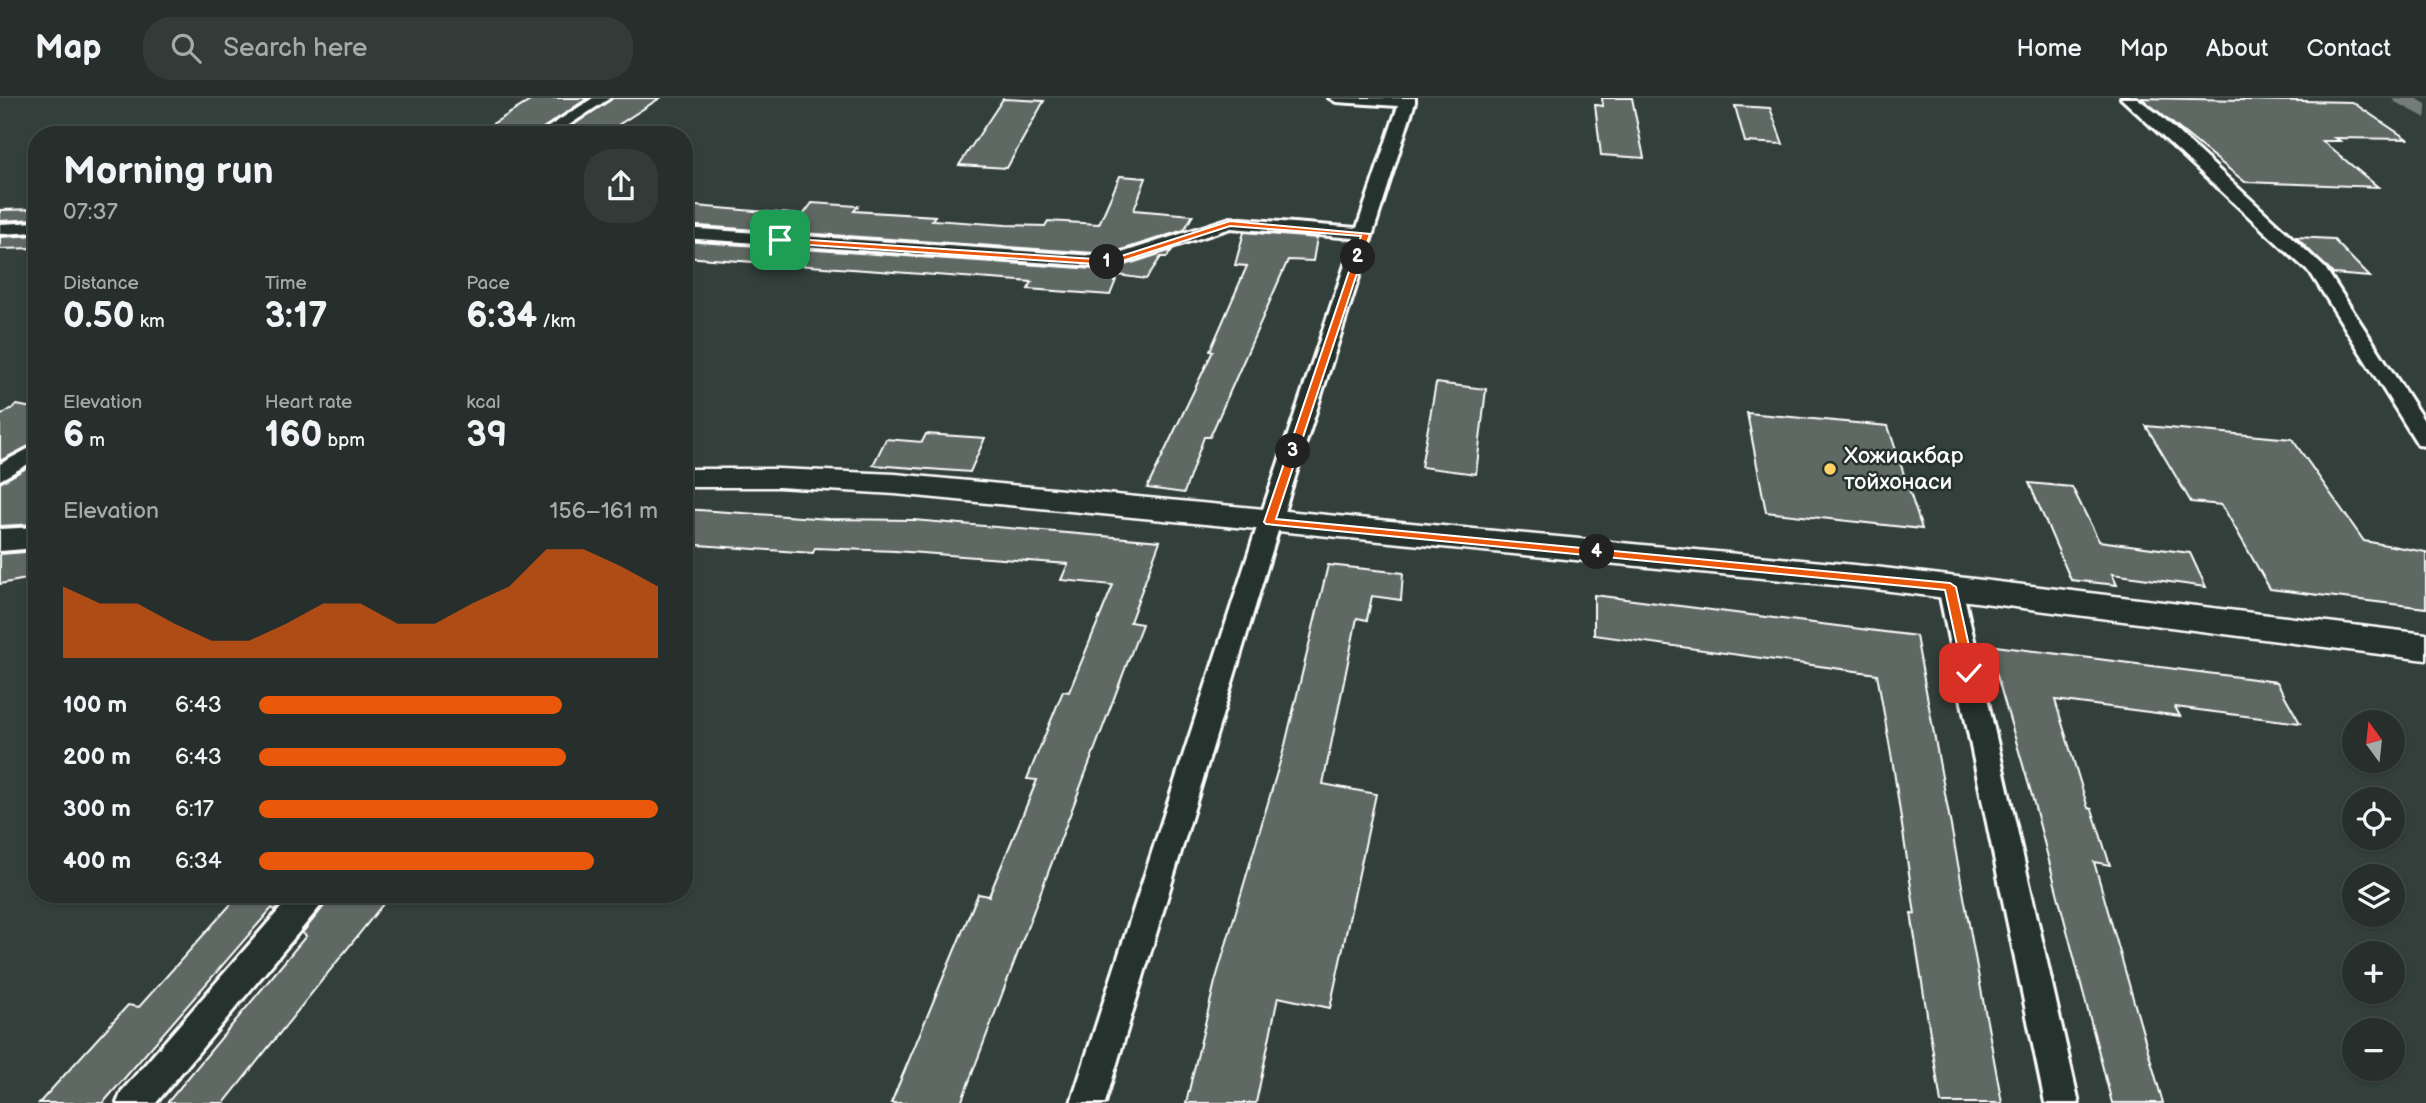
<!DOCTYPE html>
<html lang="en">
<head>
<meta charset="utf-8">
<style>
  body { margin:0; font-family:"Balsamiq Sans",sans-serif; background:#323b38; color:#f1f3f6; height:100vh; display:flex; flex-direction:column; font-size:26px; white-space:nowrap }
  * { box-sizing:border-box; margin:0 }
  p { font-size:23px; color:#a4a9a9 }
  .icon { flex:none; width:38px; height:38px; fill:none; stroke:currentColor; stroke-width:2; stroke-linecap:round; stroke-linejoin:round }
  .map { position:relative; flex:1; overflow:hidden }
  .sheet { position:absolute; left:28px; top:28px; width:665px; height:777px; display:flex; flex-direction:column; background:#262f2c; border-radius:28px; box-shadow:0 2px 5px #0004,0 0 0 2px #424a48 }
  .sheet>* { flex:none }
  .needle { width:46px; rotate:345deg }
  .fabs { position:absolute; left:2342px; top:612px; display:grid; gap:14px }
  .fabs a { display:grid; place-items:center; width:63px; height:63px; border-radius:50%; background:#262f2c; box-shadow:0 2px 5px #0004,0 0 0 2px #424a48; font-size:35px }
  .pin { position:absolute; display:grid; place-items:center; width:60px; height:60px; color:#fff; margin:-30px; border-radius:14px; box-shadow:0 4px 10px #0006 }
  .km { position:absolute; width:35px; height:35px; margin:-18px; border-radius:50%; background:#222; color:#fff; font-size:19px; line-height:35px; text-align:center }
  .round { display:grid; place-items:center; flex:none; width:74px; height:74px; border-radius:28px; background:#323b38 }
  .head { display:flex; align-items:center; justify-content:space-between; height:119px; padding:0 35px }
  h1 { font-size:38px; font-weight:600; line-height:52px }
  .metrics { display:grid; grid-template-columns:repeat(3,1fr); gap:10px; height:119px; padding:7px 35px }
  .metrics div { display:grid; align-content:center }
  .metrics b { font-size:35px; font-weight:600 }
  .metrics small { font-size:19px; font-weight:400 }
  .metrics p { font-size:19px }
  .chart { height:196px; padding:14px 35px }
  .chart p { display:flex; justify-content:space-between }
  .chart svg { width:100%; height:126px; margin-top:7px; fill:#ea580c; opacity:.7 }
  ul { padding:0 35px; list-style:none; font-size:23px }
  li { display:grid; grid-template-columns:112px 84px 1fr; align-items:center; height:52px }
  li i { height:18px; border-radius:9px; background:#ea580c }
  header { display:flex; align-items:center; gap:42px; box-sizing:border-box; height:98px; padding:0 35px; background:#262f2c; border-bottom:2px solid #424a48 }
  header strong { font-size:33px }
  nav { display:flex; gap:38px; margin-inline-start:auto; font-size:24px }
  .search { width:490px; height:63px; background:#323b38; display:flex; align-items:center; gap:18px; box-sizing:border-box; padding:0 24px; border-radius:28px; color:#a4a9a9; font-size:26px }
  .map>svg:first-child { display:block }
  .lines { fill:none; stroke-linecap:round; stroke-linejoin:round }
  .canal { fill:#737b78; fill-rule:evenodd }
  .building { fill:#5f6964; stroke:#fff; stroke-width:2 }
  .street-casing { stroke:#fff; stroke-width:6 }
  .secondary-casing { stroke:#fff; stroke-width:5 }
  .street { fill:#26332d; fill-rule:evenodd }
  .secondary { fill:#26332d; fill-rule:evenodd }
  .route { fill:#ea580c; stroke:#fff; stroke-width:2 }
  .poi-dot { fill:#ffd166; stroke:#26332d; stroke-width:2.5 }
  .labels { text-anchor:middle; dominant-baseline:central; stroke-width:5; stroke-linejoin:round; paint-order:stroke }
  .poi-label { font-size:23px; fill:#fff; stroke:#26332d; text-anchor:start }
</style>
</head>
<body>
<header>
<strong>Map</strong>
<div class="search"><svg class="icon" aria-label="search" viewBox="0 0 24 24"><circle cx="10" cy="10" r="6"/><path d="M15 15l6 6"/></svg>Search here</div>
<nav><a>Home</a><a>Map</a><a>About</a><a>Contact</a></nav>
</header>
<div class="map">
<svg width="2426" height="1005" viewBox="0 0 2426 1005">
  <rect width="100%" height="100%" fill="#333f3a"/>
  <filter id="ink" filterUnits="userSpaceOnUse"><feTurbulence type="fractalNoise" baseFrequency=".0143" numOctaves="2"/><feDisplacementMap in="SourceGraphic" scale="14" xChannelSelector="R" yChannelSelector="G"/><feConvolveMatrix kernelMatrix="1 2 1 2 8 2 1 2 1" color-interpolation-filters="sRGB"/></filter>
  <g filter="url(#ink)">
    <g class="lines">
      <path class="canal" d="M2392,0H2416L2426,6V20L2395,4Z"/>
    </g>
    <g class="building">
      <path d="M535,0H588L533,37H474Z"/>
      <path d="M612,0H660L604,36L559,37Z"/>
      <path d="M1602,0H1632L1644,60L1601,57L1595,7L1603,8Z"/>
      <path d="M2141,0L2352,4L2407,41L2335,40L2340,43H2322L2378,89L2245,84Z"/>
      <path d="M1003,1L1044,3L1007,70L959,67Z"/>
      <path d="M1735,8L1770,10L1783,46L1745,44Z"/>
      <path d="M1120,78L1146,80L1134,112L1193,117L1184,132L1109,156L684,127V107L803,117L812,105L858,108L854,113L935,118L932,122L1006,127L1045,128L1048,123L1099,126Z"/>
      <path d="M37,111V121L0,123V112Z"/>
      <path d="M1244,134L1317,140L1313,163L1288,162L1210,339H1204L1184,395L1147,390L1213,253H1210L1247,168L1235,167Z"/>
      <path d="M37,137V150L0,151V139Z"/>
      <path d="M2296,139L2333,141L2370,179L2333,176Z"/>
      <path d="M684,143L1110,172L1172,152L1167,159H1161L1146,181L1118,177L1110,197L1028,191L1032,184L684,159Z"/>
      <path d="M1436,285L1486,291L1476,376L1421,369Z"/>
      <path d="M17,307L37,311V344L0,363V318Z"/>
      <path d="M1747,315L1888,328L1922,431L1766,414Z"/>
      <path d="M2146,328L2292,341L2364,443L2426,454V510L2270,491L2222,407L2191,404Z"/>
      <path d="M926,336L985,340L970,374L873,367L886,341L922,344Z"/>
      <path d="M37,364V426L0,428V385Z"/>
      <path d="M2029,385L2072,389L2099,443L2190,455L2206,489L2112,476L2117,487L2071,482Z"/>
      <path d="M684,411L829,421L913,422L1160,443L1130,524L1142,526L961,1005H891L978,796L989,798L1037,682L1027,681L1063,593L1069,594L1113,487L1061,482L1068,466L895,453L815,450L813,455L684,446Z"/>
      <path d="M37,453V479L0,486V456Z"/>
      <path d="M1328,467L1403,475L1401,502L1372,498L1367,522L1357,520L1323,686L1376,696L1330,910L1278,899L1256,1005H1186L1215,884L1285,647Z"/>
      <path d="M1594,497L1916,538L2002,1005H1941L1911,815L1915,816L1894,673L1877,576L1594,537Z"/>
      <path d="M1988,547L2277,584L2300,625L2175,609L2180,618L2055,602L2088,710L2092,711L2110,767L2094,764L2163,1005H2112L2032,698Z"/>
      <path d="M240,796H289L275,812L272,810L103,1005H39L128,907L139,909Z"/>
      <path d="M329,796H391L224,1005H167L306,838L302,835L325,807Z"/>
    </g>
    <g class="lines">
      <defs>
        <g id="street">
          <path d="M593,0H610L554,37H536Z"/>
          <path d="M1329,0H1415V4L1281,423L1105,1005H1071L1259,423L1354,140L1231,130L1110,169L684,140V130L1109,159L1230,120L1357,130L1398,8L1336,4Z"/>
          <path d="M2121,0H2137L2158,16L2325,170L2426,326V348L2418,347L2415,342L2312,177Z"/>
          <path d="M37,124V134L0,136V126Z"/>
          <path d="M37,346V361L0,382V366Z"/>
          <path d="M1950,481L1959,483L1962,489L2079,1005H2045L1938,489L1941,483Z"/>
          <path d="M293,796H327L323,805L156,1005H117L122,993Z"/>
        </g>
        <g id="secondary">
          <path d="M684,371H778L895,376L1875,469L2426,536V562L1875,491L895,396L778,389H684Z"/>
          <path d="M37,429V450L0,453V431Z"/>
        </g>
      </defs>
      <use href="#street" class="street-casing"/>
      <use href="#secondary" class="secondary-casing"/>
      <use href="#street" class="street"/>
      <use href="#secondary" class="secondary"/>
    </g>
  </g>
  <path class="route" d="M1230,123L1370,136L1276,421L1950,485L1956,489L1975,575L1973,578L1969,579L1963,575L1945,492L1266,426L1264,424L1361,138L1230,128L1110,167L780,145L776,142L780,140L1109,162Z"/>
  <circle class="poi-dot" cx="1830" cy="371" r="7"/>
  <g class="labels">
    <g class="poi-label">
      <text x="1844" y="358">Хожиакбар<tspan x="1844" dy="26">тойхонаси</tspan></text>
    </g>
  </g>
</svg>
<div class="fabs">
<a><svg class="needle" viewBox="-14 -14 28 28"><path d="M0-13l5 13h-10z" fill="#e53935"/><path d="M0 13l5-13h-10z" fill="#a4a9a9"/></svg></a>
<a><svg class="icon" aria-label="locate" viewBox="0 0 24 24"><circle cx="12" cy="12" r="6"/><path d="M12 2v4M12 18v4M2 12h4M18 12h4"/></svg></a>
<a><svg class="icon" aria-label="layers" viewBox="0 0 24 24"><path d="M12 4l9 5-9 5-9-5zM3 14l9 5 9-5"/></svg></a>
<a>+</a>
<a>−</a>
</div>
<div class="pin" style="left:780px;top:142px;background:#1e9e55"><svg class="icon" aria-label="arrive" viewBox="0 0 24 24"><path d="M6 21V4h12l-3 4 3 4H6"/></svg></div>
<div class="pin" style="left:1969px;top:575px;background:#d93025"><svg class="icon" aria-label="check" viewBox="0 0 24 24"><path d="M5 12l5 5 9-10"/></svg></div>
<b class="km" style="left:1107px;top:164px">1</b>
<b class="km" style="left:1358px;top:159px">2</b>
<b class="km" style="left:1293px;top:353px">3</b>
<b class="km" style="left:1597px;top:454px">4</b>
<section class="sheet">
<div class="head"><div><h1>Morning run</h1><p>07:37</p></div><a class="round"><svg class="icon" aria-label="share" viewBox="0 0 24 24"><path d="M12 15V3M7 8l5-5 5 5M5 13v7h14v-7"/></svg></a></div>
<div class="metrics">
<div><p>Distance</p><b>0.50<small> km</small></b></div>
<div><p>Time</p><b>3:17</b></div>
<div><p>Pace</p><b>6:34<small> /km</small></b></div>
</div>
<div class="metrics">
<div><p>Elevation</p><b>6<small> m</small></b></div>
<div><p>Heart rate</p><b>160<small> bpm</small></b></div>
<div><p>kcal</p><b>39</b></div>
</div>
<div class="chart"><p><span>Elevation</span>156–161 m</p>
<svg viewBox="0 0 160 44" preserveAspectRatio="none"><path d="M0 44V19L10 25L20 25L30 32L40 38L50 38L60 32L70 25L80 25L90 32L100 32L110 25L120 19L130 6L140 6L150 12L160 19V44z"/></svg>
</div>
<ul>
<li><b>100 m</b>6:43<i style="width:76%"></i></li>
<li><b>200 m</b>6:43<i style="width:77%"></i></li>
<li><b>300 m</b>6:17<i style="width:100%"></i></li>
<li><b>400 m</b>6:34<i style="width:84%"></i></li>
</ul>
</section>
</div>
</body>
</html>
